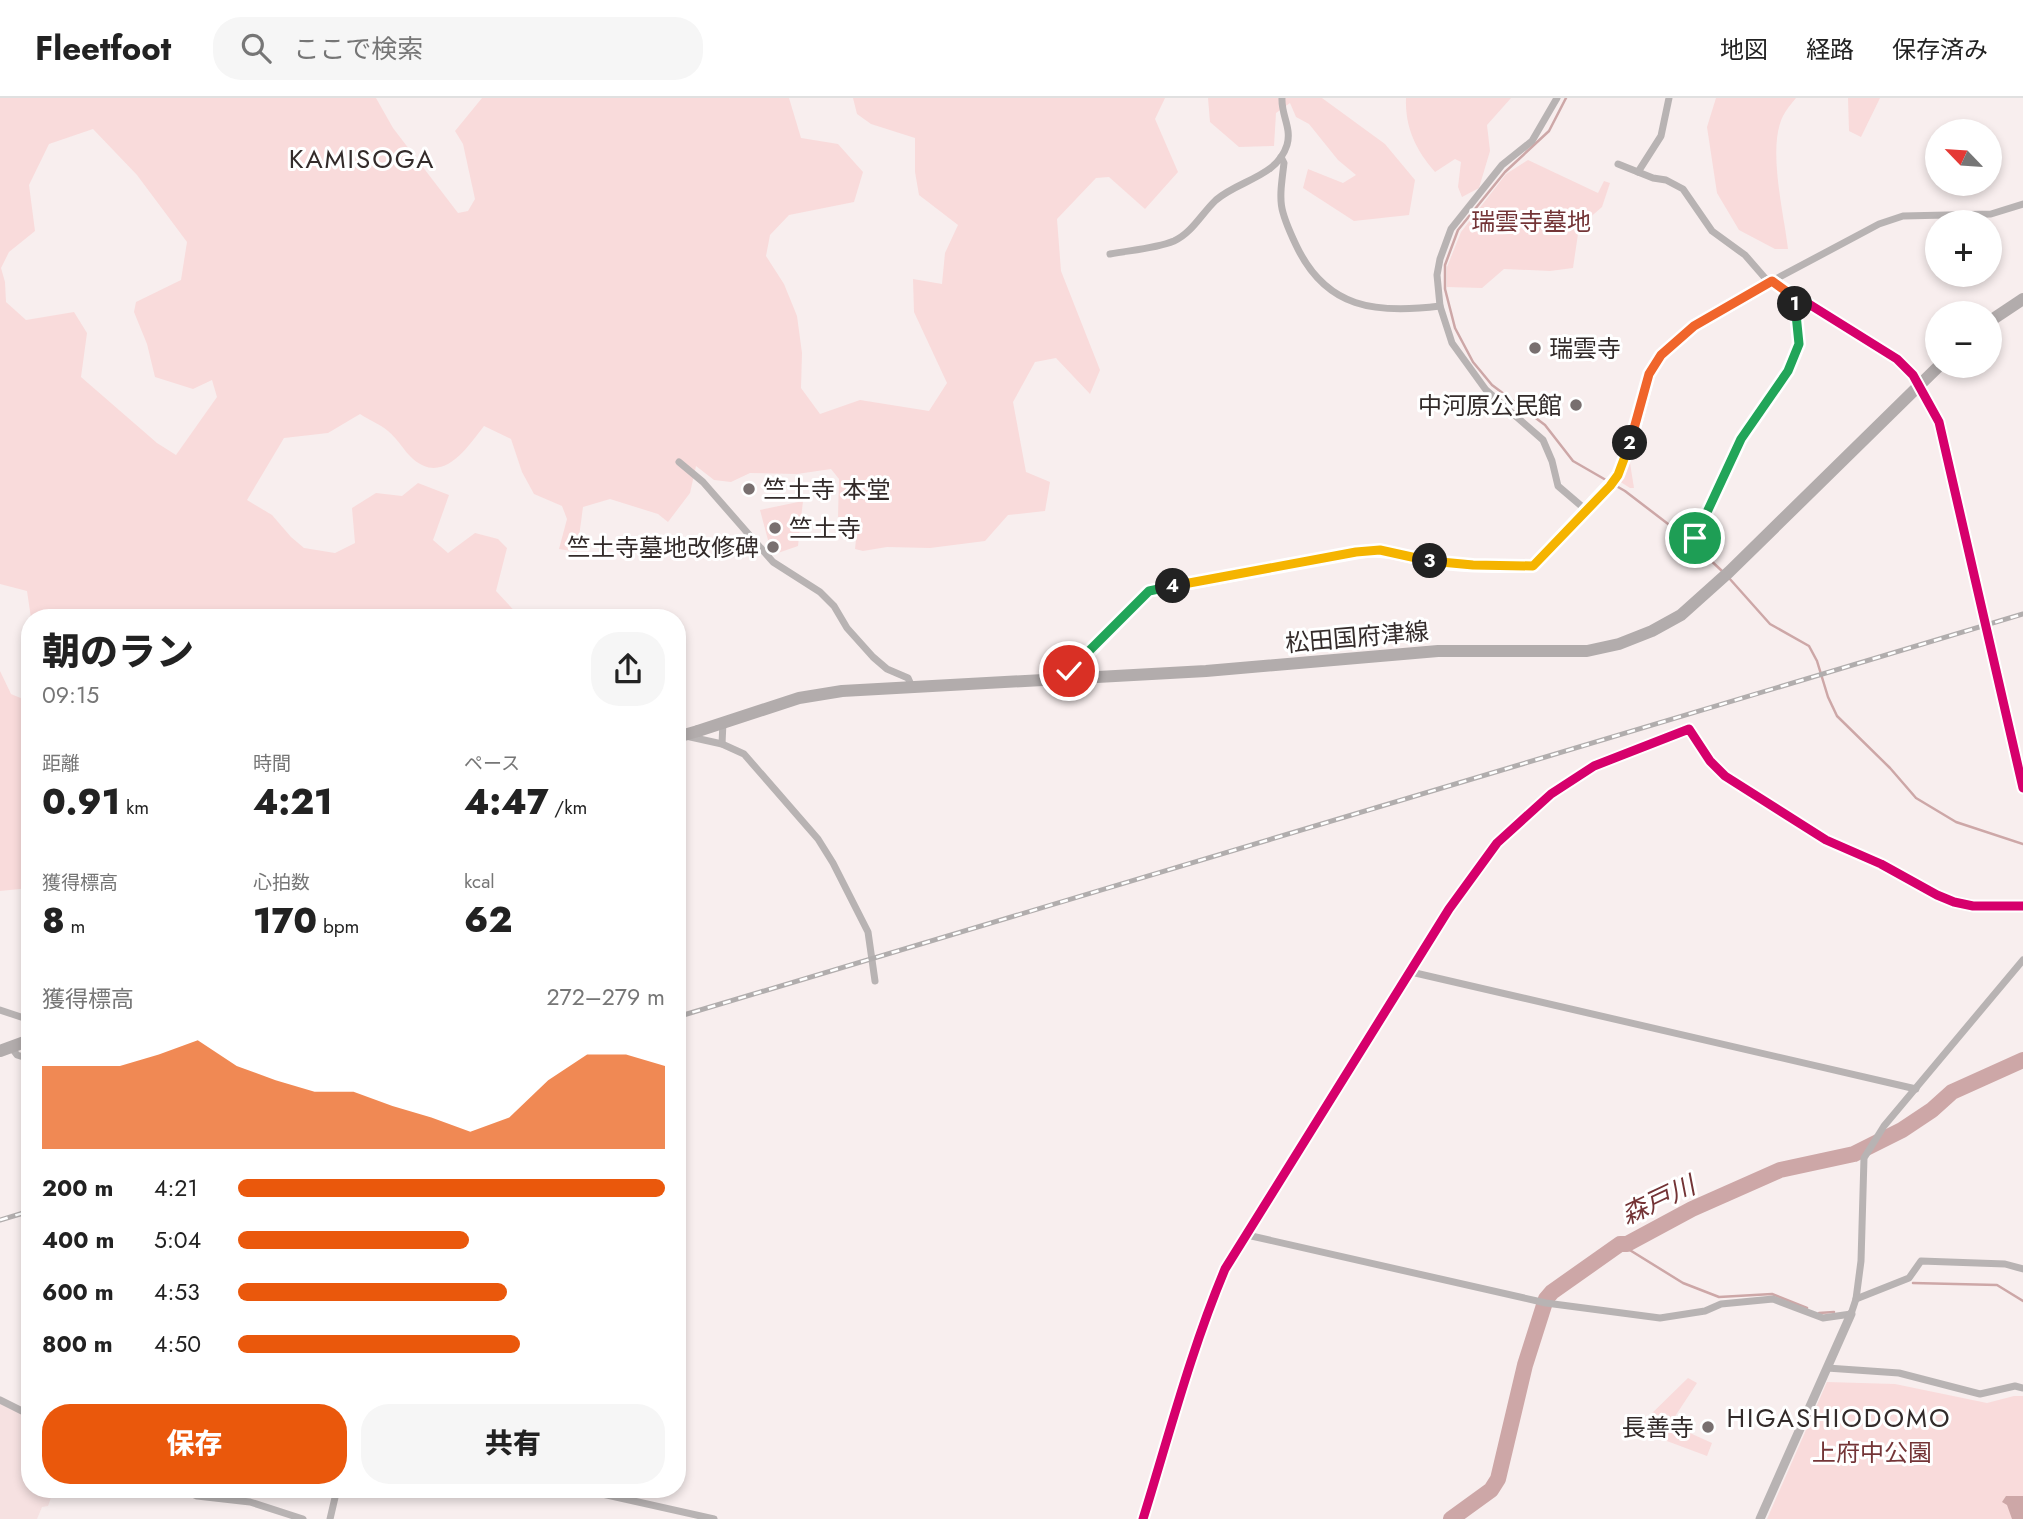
<!DOCTYPE html>
<html lang="ja">
<head>
<meta charset="utf-8">
<style>
  body { margin:0; font-family:Jost,"Noto Sans JP",sans-serif; background:#f6f6f6; color:#222; height:100vh; display:flex; flex-direction:column; font-size:26px; white-space:nowrap }
  * { box-sizing:border-box; margin:0 }
  p { font-size:23px; color:#767676 }
  .icon { flex:none; width:38px; height:38px; fill:none; stroke:currentColor; stroke-width:2; stroke-linecap:round; stroke-linejoin:round }
  .map { position:relative; flex:1; overflow:hidden }
  .details { position:absolute; left:21px; top:511px; width:665px; height:889px; display:flex; flex-direction:column; background:#fff; border-radius:28px; box-shadow:0 4px 10px #0003 }
  .details>* { flex:none }
  .needle { width:46px; rotate:295deg }
  .controls { position:absolute; left:1925px; top:21px; display:grid; gap:14px }
  .controls a { display:grid; place-items:center; width:77px; height:77px; border-radius:50%; background:#fff; box-shadow:0 4px 10px #0003; font-size:35px }
  .pin { position:absolute; display:grid; place-items:center; width:60px; height:60px; color:#fff; margin:-30px; border:4px solid #fff; border-radius:50%; box-shadow:0 2px 7px #0007 }
  .km { position:absolute; width:35px; height:35px; margin:-18px; border-radius:50%; background:#222; color:#fff; font-size:19px; line-height:35px; text-align:center }
  .round { display:grid; place-items:center; flex:none; width:74px; height:74px; border-radius:28px; background:#f6f6f6 }
  .headline { display:flex; align-items:center; justify-content:space-between; height:119px; padding:0 21px }
  h1 { font-size:38px; font-weight:800; line-height:52px }
  .metrics { display:grid; grid-template-columns:repeat(3,1fr); gap:10px; height:119px; padding:7px 21px }
  .metrics div { display:grid; align-content:center }
  .metrics b { font-size:35px; font-weight:800 }
  .metrics small { font-size:19px; font-weight:400 }
  .metrics p { font-size:19px }
  .chart { height:196px; padding:14px 21px }
  .chart p { display:flex; justify-content:space-between }
  .chart svg { width:100%; height:126px; margin-top:7px; fill:#ea580c; opacity:.7 }
  .primary-button { display:flex; gap:14px; margin-top:auto; padding:14px 21px }
  .primary-button a { flex:1; height:80px; border-radius:28px; background:#ea580c; color:#fff; font-size:28px; font-weight:800; line-height:80px; text-align:center }
  .primary-button a+a { background:#f6f6f6; color:#222 }
  ul { padding:0 21px; list-style:none; font-size:23px }
  li { display:grid; grid-template-columns:112px 84px 1fr; align-items:center; height:52px }
  li i { height:18px; border-radius:9px; background:#ea580c }
  header { display:flex; align-items:center; gap:42px; box-sizing:border-box; height:98px; padding:0 35px; background:#fff; border-bottom:2px solid #e0e0e0 }
  header strong { font-size:33px }
  nav { display:flex; gap:38px; margin-inline-start:auto; font-size:24px }
  .search { width:490px; height:63px; background:#f6f6f6; display:flex; align-items:center; gap:18px; box-sizing:border-box; padding:0 24px; border-radius:28px; color:#767676; font-size:26px }
  .map>svg:first-child { display:block }
  .built { fill:#f6e1e1 }
  .green { fill:#f9dbdb; fill-rule:evenodd }
  .water { fill:#cda7a7 }
  .lines { fill:none; stroke-linecap:round; stroke-linejoin:round }
  .stream { stroke:#cda7a7; stroke-width:2.5 }
  .river { stroke:#cda7a7; stroke-width:16 }
  .minor { stroke:#b8b3b3; stroke-width:7 }
  .tertiary { stroke:#b8b3b3; stroke-width:9 }
  .primary { stroke:#b2acac; stroke-width:12 }
  .rail-casing { stroke:#b1adad; stroke-width:5 }
  .rail { stroke:#fff; stroke-width:2.5; stroke-dasharray:8; stroke-linecap:butt }
  .primary-bridge { stroke:#b2acac; stroke-width:12 }
  .cycleway-casing { stroke:#fff; stroke-width:13 }
  .cycleway { stroke:#d6006c; stroke-width:9 }
  .split-1-casing { stroke:#fff; stroke-width:14 }
  .split-2-casing { stroke:#fff; stroke-width:14 }
  .split-3-casing { stroke:#fff; stroke-width:14 }
  .split-4-casing { stroke:#fff; stroke-width:14 }
  .split-5-casing { stroke:#fff; stroke-width:14 }
  .split-1 { stroke:#22a559; stroke-width:9 }
  .split-2 { stroke:#f0652b; stroke-width:9 }
  .split-3 { stroke:#f5b400; stroke-width:9 }
  .split-4 { stroke:#f5b400; stroke-width:9 }
  .split-5 { stroke:#22a559; stroke-width:9 }
  .poi-dot { fill:#786f6f; stroke:#fff; stroke-width:2.5 }
  .labels { text-anchor:middle; dominant-baseline:central; stroke-width:6; stroke-linejoin:round; paint-order:stroke }
  .park-label { font-size:24px; fill:#743537; stroke:#fff }
  .poi-label { font-size:24px; fill:#332b2a; stroke:#fff; text-anchor:start }
  .street-label { font-size:24px; fill:#332b2a; stroke:#fff }
  .neighbourhood-label { font-size:26px; letter-spacing:2px; fill:#332b2a; stroke:#fff }
  .water-label { font-size:26px; font-style:italic; fill:#733335; stroke:#fff }
</style>
</head>
<body>
<header>
<strong>Fleetfoot</strong>
<div class="search"><svg class="icon" aria-label="search" viewBox="0 0 24 24"><circle cx="10" cy="10" r="6"/><path d="M15 15l6 6"/></svg>ここで検索</div>
<nav><a>地図</a><a>経路</a><a>保存済み</a></nav>
</header>
<div class="map">
<svg width="2023" height="1421" viewBox="0 0 2023 1421">
  <rect width="100%" height="100%" fill="#f8eeee"/>
  <path class="built" d="M0,1305L30,1320V1391H54L48,1408L42,1409L37,1421H0Z"/>
  <g class="green">
    <path d="M0,0H376L393,30L458,115L468,113L475,101L463,46L455,33L482,0H789L801,40L838,46L863,74L854,104L789,117L770,137L766,158L784,186L797,218L802,255L801,290L820,316L860,302L929,313L947,285L914,214L913,181L942,186L945,155L958,127L919,97L915,74V40L871,26L857,16L853,0H1165L1155,21L1178,74L1145,111L1109,79L1096,80L1057,121L1061,173L1100,272L1090,296L1056,260L1035,264L1013,304L1026,374L1050,384L1045,413L1008,417L985,443L930,450L887,449L863,453L855,451L858,424L838,419L839,381L831,371L797,376L750,375L731,384L714,382L696,368L690,395L668,424L658,416L610,401L583,409L577,454L559,451L567,421L562,408L534,396L522,374L511,341L484,328C467,350 443,387 413,361C404,353 398,341 388,333C380,326 369,322 360,316L328,335L284,340L247,402L272,417L291,439L304,450L335,455L355,445L352,410L376,395L402,398L418,385L449,397L433,442L448,455L475,435L498,441L507,450L496,493L521,520H31L27,493L0,486ZM93,31L137,77L187,144L181,182L136,204L134,214L147,246L155,279L193,291L212,282L217,299L176,357L157,345L81,279L87,235L74,214L26,222L6,204L5,184L1,170L9,154L35,133L29,87L49,46Z"/>
    <path d="M1208,0H1322L1385,46L1415,82L1409,117L1354,123L1303,90L1308,71L1343,85L1356,77L1338,62L1309,26L1296,19L1290,5L1276,15L1274,48L1239,49L1210,24Z"/>
    <path d="M1406,0H1511L1487,27L1490,53L1479,90L1462,99L1458,89L1461,64L1455,61L1435,74C1416,52 1405,30 1406,0Z"/>
    <path d="M1716,0H1796C1791,6 1786,12 1783,18C1767,50 1784,115 1788,151H1775L1739,132L1717,95L1707,29Z"/>
    <path d="M1848,0H1880L1861,39L1849,33Z"/>
    <path d="M1528,62L1598,95L1604,83L1610,85L1602,109L1579,129L1573,170L1550,173L1504,171L1482,190L1447,189V169L1461,134L1506,76Z"/>
    <path d="M1626,364L1630,365L1634,390H1630L1619,383Z"/>
    <path d="M803,403L798,448L772,457L760,412Z"/>
    <path d="M0,573L11,596L30,604V790L0,793Z"/>
    <path d="M1688,1280L1697,1285L1670,1326L1712,1345L1707,1358L1640,1333L1643,1324Z"/>
    <path d="M1827,1284L1895,1286L1987,1305L2014,1298H2023V1421H1767Z"/>
  </g>
  <path class="water" d="M2006,1398H2023V1421H2012L2007,1407L2002,1404Z"/>
  <g class="lines">
    <g class="stream">
      <path d="M1566,0L1549,33L1505,74L1458,132L1445,167V191L1455,230L1473,264L1492,287L1545,327L1573,363L1625,393L1689,442L1722,473"/>
      <path d="M1729,480L1770,526L1809,548L1817,563L1828,599L1837,618L1890,670L1916,700L1956,724L2023,746"/>
      <path d="M1620,1146L1683,1185L1719,1199L1772,1196L1807,1210"/>
      <path d="M1913,1185L1997,1187L2023,1203"/>
      <path d="M1819,1215L1834,1214"/>
    </g>
    <path class="river" d="M1451,1421L1491,1392L1498,1381L1525,1267L1546,1201L1552,1194L1620,1146H1627L1692,1111L1780,1072L1854,1056L1902,1032L1932,1012L1952,994L2023,962"/>
    <g class="minor">
      <path d="M1557,0L1532,43L1502,67L1451,131L1440,161L1437,177L1440,208L1452,245L1486,292L1543,342L1552,363L1558,388L1586,412"/>
      <path d="M1281,59L1284,65C1279,105 1278,109 1296,147C1326,211 1376,216 1440,208"/>
      <path d="M1618,66L1653,80L1666,82L1683,91L1712,133L1745,157L1765,180L1772,183L1879,126L1903,118L1991,116L2023,106"/>
      <path d="M1638,74L1661,38L1669,0"/>
      <path d="M1110,156C1131,152 1154,151 1174,143C1192,135 1202,115 1216,102C1239,82 1277,79 1287,47C1292,30 1281,17 1282,0"/>
      <path d="M679,364L703,384L773,464L820,494L834,508L847,530L873,559L887,571L908,580L912,589"/>
      <path d="M1690,446L1741,341L1788,273L1799,246L1794,199"/>
      <path d="M1064,580L1149,493L1367,453C1390,452 1411,460 1433,464C1465,469 1500,469 1533,468L1618,377L1632,340L1649,276L1661,257L1694,228L1772,183C1815,213 1892,244 1919,287"/>
      <path d="M1689,631L1710,663L1725,678L1826,742L1881,766L1937,797L1954,804L1973,808H2023"/>
      <path d="M686,638L722,646L744,656L818,741L833,765L868,834L875,883"/>
      <path d="M722,646L723,624"/>
      <path d="M1411,874L1916,991"/>
      <path d="M0,912L30,922"/>
      <path d="M11,949L17,957L30,961"/>
      <path d="M1247,1137L1546,1205L1660,1220L1705,1213L1721,1206L1773,1201L1823,1220L1851,1216L1856,1201L1861,1163L1864,1060L1884,1028L2023,862"/>
      <path d="M1856,1201L1909,1180L1921,1163L2005,1166L2023,1171"/>
      <path d="M1827,1270L1899,1275L1980,1296L2015,1288L2023,1290"/>
      <path d="M0,1302L30,1317"/>
      <path d="M182,1391L197,1398L250,1404L303,1421"/>
      <path d="M580,1391L714,1421"/>
      <path d="M330,1421L337,1391"/>
    </g>
    <g class="tertiary">
      <path d="M1919,287L1939,324L2023,690"/>
      <path d="M1143,1421C1169,1337 1191,1252 1225,1171L1449,811L1497,745L1551,696L1594,668L1689,631"/>
      <path d="M1760,1421L1851,1216"/>
    </g>
    <g class="primary">
      <path d="M1990,223L2023,201"/>
      <path d="M698,633L799,600L842,593L1206,573L1438,553H1587L1619,546L1652,533L1681,517L1729,474L1939,268"/>
      <path d="M0,953L30,942"/>
    </g>
    <defs>
      <g id="rail">
        <path d="M677,919L2023,516"/>
        <path d="M0,1122L30,1113"/>
      </g>
    </defs>
    <use href="#rail" class="rail-casing"/>
    <use href="#rail" class="rail"/>
    <path class="primary-bridge" d="M677,639L698,633"/>
    <defs>
      <g id="cycleway">
        <path d="M1064,581L1149,493L1367,453C1390,452 1411,460 1433,464C1465,469 1500,469 1533,468L1618,377L1632,340L1649,276L1661,257L1694,228L1772,183L1897,261L1913,277L1939,324L2023,690"/>
        <path d="M1143,1421C1169,1337 1191,1252 1225,1171L1449,811L1497,745L1551,696L1594,668L1689,631L1710,663L1725,678L1826,742L1881,766L1937,797L1954,804L1973,808H2023"/>
      </g>
    </defs>
    <use href="#cycleway" class="cycleway-casing"/>
    <use href="#cycleway" class="cycleway"/>
  </g>
  <g class="lines">
    <defs>
      <path id="split-1" d="M1695,440L1741,341L1788,273L1799,246L1795,206"/>
      <path id="split-2" d="M1630,345L1649,276L1661,257L1694,228L1772,183L1794,199L1795,206"/>
      <path id="split-3" d="M1430,463L1473,467L1533,468L1610,388L1618,377L1630,345"/>
      <path id="split-4" d="M1173,488L1356,454L1380,452L1430,463"/>
      <path id="split-5" d="M1069,573L1149,493L1173,488"/>
    </defs>
    <use href="#split-1" class="split-1-casing"/>
    <use href="#split-2" class="split-2-casing"/>
    <use href="#split-3" class="split-3-casing"/>
    <use href="#split-4" class="split-4-casing"/>
    <use href="#split-5" class="split-5-casing"/>
    <use href="#split-1" class="split-1"/>
    <use href="#split-2" class="split-2"/>
    <use href="#split-3" class="split-3"/>
    <use href="#split-4" class="split-4"/>
    <use href="#split-5" class="split-5"/>
  </g>
  <g class="poi-dot">
    <circle cx="1535" cy="250" r="7"/>
    <circle cx="1576" cy="307" r="7"/>
    <circle cx="749" cy="391" r="7"/>
    <circle cx="775" cy="430" r="7"/>
    <circle cx="773" cy="449" r="7"/>
    <circle cx="1708" cy="1329" r="7"/>
  </g>
  <g class="labels">
    <g class="park-label">
      <text x="1531" y="123">瑞雲寺墓地</text>
      <text x="1872" y="1354">上府中公園</text>
    </g>
    <g class="poi-label">
      <text x="1549" y="250">瑞雲寺</text>
      <text x="1562" y="307" text-anchor="end">中河原公民館</text>
      <text x="763" y="391">竺土寺 本堂</text>
      <text x="789" y="430">竺土寺</text>
      <text x="759" y="449" text-anchor="end">竺土寺墓地改修碑</text>
      <text x="1694" y="1329" text-anchor="end">長善寺</text>
    </g>
    <g class="street-label">
      <text transform="translate(1357 539) rotate(-5)">松田国府津線</text>
    </g>
    <g class="neighbourhood-label">
      <text x="362" y="61">KAMISOGA</text>
      <text x="1839" y="1320">HIGASHIODOMO</text>
    </g>
    <g class="water-label">
      <text transform="translate(1658 1102) rotate(-25)">森戸川</text>
    </g>
  </g>
</svg>
<div class="controls">
<a><svg class="needle" viewBox="-14 -14 28 28"><path d="M0-13l5 13h-10z" fill="#e53935"/><path d="M0 13l5-13h-10z" fill="#767676"/></svg></a>
<a>+</a>
<a>−</a>
</div>
<div class="pin" style="left:1695px;top:440px;background:#1e9e55"><svg class="icon" aria-label="arrive" viewBox="0 0 24 24"><path d="M6 21V4h12l-3 4 3 4H6"/></svg></div>
<div class="pin" style="left:1069px;top:573px;background:#d93025"><svg class="icon" aria-label="check" viewBox="0 0 24 24"><path d="M5 12l5 5 9-10"/></svg></div>
<b class="km" style="left:1795px;top:206px">1</b>
<b class="km" style="left:1630px;top:345px">2</b>
<b class="km" style="left:1430px;top:463px">3</b>
<b class="km" style="left:1173px;top:488px">4</b>
<section class="details">
<div class="headline"><div><h1>朝のラン</h1><p>09:15</p></div><a class="round"><svg class="icon" aria-label="share" viewBox="0 0 24 24"><path d="M12 15V3M7 8l5-5 5 5M5 13v7h14v-7"/></svg></a></div>
<div class="metrics">
<div><p>距離</p><b>0.91<small> km</small></b></div>
<div><p>時間</p><b>4:21</b></div>
<div><p>ペース</p><b>4:47<small> /km</small></b></div>
</div>
<div class="metrics">
<div><p>獲得標高</p><b>8<small> m</small></b></div>
<div><p>心拍数</p><b>170<small> bpm</small></b></div>
<div><p>kcal</p><b>62</b></div>
</div>
<div class="chart"><p><span>獲得標高</span>272–279 m</p>
<svg viewBox="0 0 160 44" preserveAspectRatio="none"><path d="M0 44V15L10 15L20 15L30 11L40 6L50 15L60 20L70 24L80 24L90 29L100 33L110 38L120 33L130 20L140 11L150 11L160 15V44z"/></svg>
</div>
<ul>
<li><b>200 m</b>4:21<i style="width:100%"></i></li>
<li><b>400 m</b>5:04<i style="width:54%"></i></li>
<li><b>600 m</b>4:53<i style="width:63%"></i></li>
<li><b>800 m</b>4:50<i style="width:66%"></i></li>
</ul>
<div class="primary-button"><a>保存</a><a>共有</a></div>
</section>
</div>
</body>
</html>
